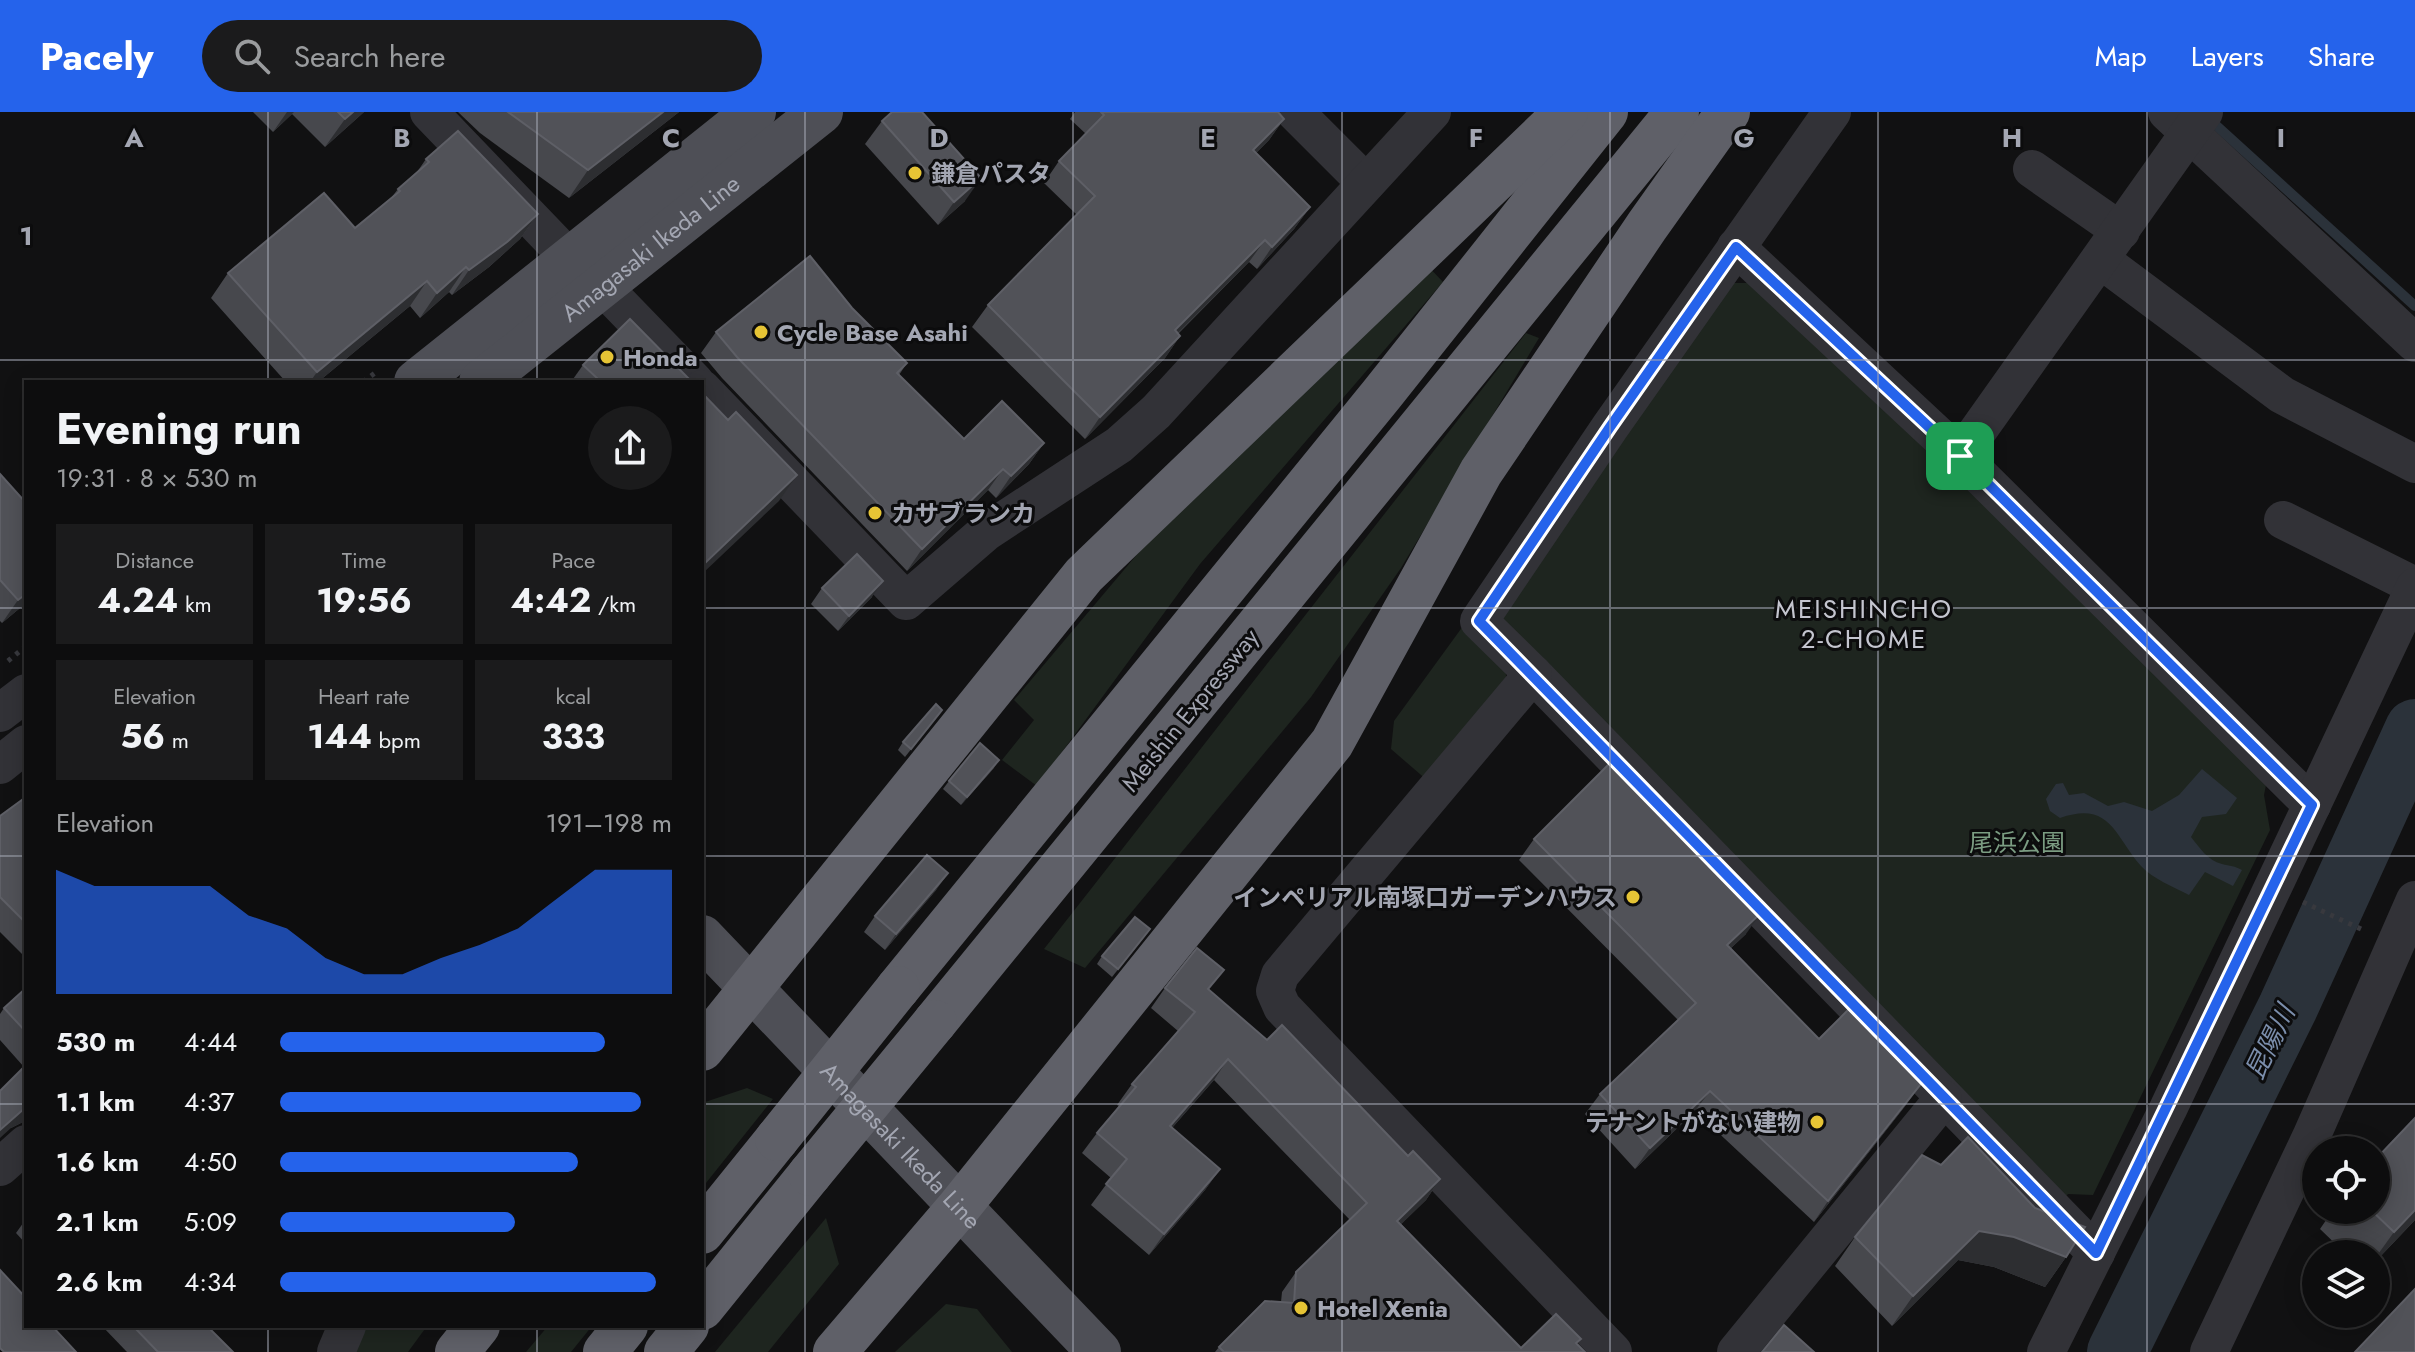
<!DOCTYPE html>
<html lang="en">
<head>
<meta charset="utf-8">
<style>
  body { margin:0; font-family:Jost,"Noto Sans JP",sans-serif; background:#1b1b1c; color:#f1f3f6; height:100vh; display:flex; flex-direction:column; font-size:30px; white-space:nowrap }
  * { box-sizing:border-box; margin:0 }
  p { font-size:26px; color:#9a9c9e }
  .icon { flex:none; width:44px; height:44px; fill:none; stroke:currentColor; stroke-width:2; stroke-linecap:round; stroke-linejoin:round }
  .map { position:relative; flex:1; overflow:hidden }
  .sheet { position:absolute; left:24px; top:268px; width:680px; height:948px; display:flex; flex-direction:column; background:#0d0d0e; border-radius:0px; box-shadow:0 4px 20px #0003,0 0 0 2px #2d2d2e }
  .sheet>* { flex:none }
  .controls { position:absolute; left:2302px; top:1024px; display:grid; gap:16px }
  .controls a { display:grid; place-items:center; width:88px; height:88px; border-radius:50%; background:#0d0d0e; box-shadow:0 4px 20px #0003,0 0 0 2px #2d2d2e; font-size:40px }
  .pin { position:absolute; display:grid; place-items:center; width:68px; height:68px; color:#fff; margin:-34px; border-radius:16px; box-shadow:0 4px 12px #0006 }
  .round { display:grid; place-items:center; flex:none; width:84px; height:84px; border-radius:42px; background:#1b1b1c }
  .overview { display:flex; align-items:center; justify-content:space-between; height:136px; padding:0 32px }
  h1 { font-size:44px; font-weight:700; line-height:60px }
  .metrics { display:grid; grid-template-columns:repeat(3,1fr); gap:12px; height:136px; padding:8px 32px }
  .metrics div { display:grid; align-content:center; border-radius:0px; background:#1b1b1c; text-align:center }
  .metrics b { font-size:34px; font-weight:700 }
  .metrics small { font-size:22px; font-weight:400 }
  .metrics p { font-size:22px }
  .chart { height:224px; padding:16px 32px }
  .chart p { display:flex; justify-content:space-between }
  .chart svg { width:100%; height:144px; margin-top:8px; fill:#2563eb; opacity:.7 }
  ul { padding:0 32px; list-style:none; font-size:26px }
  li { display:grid; grid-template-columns:128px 96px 1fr; align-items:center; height:60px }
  li i { height:20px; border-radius:10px; background:#2563eb }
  header { display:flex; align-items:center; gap:48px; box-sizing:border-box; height:112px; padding:0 40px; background:#2563eb; color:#fff }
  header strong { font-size:38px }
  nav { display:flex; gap:44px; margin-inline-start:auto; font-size:28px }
  .search { width:560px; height:72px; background:#1b1b1c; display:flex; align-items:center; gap:20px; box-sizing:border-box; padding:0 28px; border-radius:44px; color:#9a9c9e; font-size:30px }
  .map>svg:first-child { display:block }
  .green { fill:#1e251f }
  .water { fill:#2b323a }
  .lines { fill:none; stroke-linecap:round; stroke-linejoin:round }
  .stream { stroke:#2b323a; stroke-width:10 }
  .river { stroke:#2b323a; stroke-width:60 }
  .path { stroke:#38393e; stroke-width:5; stroke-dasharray:4 6; stroke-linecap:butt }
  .minor { stroke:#323237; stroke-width:38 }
  .major { stroke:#4e4f56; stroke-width:44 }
  .highway { stroke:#5f6068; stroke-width:44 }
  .highway-bridge { stroke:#5f6068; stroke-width:44 }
  .wall { fill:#47484d }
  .shaded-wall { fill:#2d2e31 }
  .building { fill:#515258; stroke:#5e5f66; stroke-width:2 }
  .route-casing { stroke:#fff; stroke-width:16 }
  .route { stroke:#2563eb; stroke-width:10 }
  .grid { fill:none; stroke:#a3a6b2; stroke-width:2; stroke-opacity:0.55 }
  .poi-dot { fill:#e6c435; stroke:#0c0c0d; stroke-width:3 }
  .labels { text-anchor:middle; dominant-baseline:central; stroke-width:6; stroke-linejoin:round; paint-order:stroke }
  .poi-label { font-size:24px; font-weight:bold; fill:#a3a6b2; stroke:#0c0c0d; text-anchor:start }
  .street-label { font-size:24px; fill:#a3a6b2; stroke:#0c0c0d }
  .park-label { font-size:24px; fill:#7b9c82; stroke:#0c0c0d }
  .neighbourhood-label { font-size:26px; letter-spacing:2px; fill:#c4c5cf; stroke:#0c0c0d }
  .water-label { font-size:26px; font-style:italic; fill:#7b8eac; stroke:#0c0c0d }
  .grid-label { font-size:26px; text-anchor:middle; font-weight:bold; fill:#a3a6b2; stroke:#0c0c0d; stroke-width:6; stroke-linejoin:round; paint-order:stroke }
</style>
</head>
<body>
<header>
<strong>Pacely</strong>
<div class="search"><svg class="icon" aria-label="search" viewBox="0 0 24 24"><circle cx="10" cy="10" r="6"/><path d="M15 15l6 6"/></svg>Search here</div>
<nav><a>Map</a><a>Layers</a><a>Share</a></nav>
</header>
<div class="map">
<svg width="2415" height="1240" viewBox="0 0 2415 1240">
  <rect width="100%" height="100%" fill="#111112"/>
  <g class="green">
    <path d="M1425,151L1443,170L1200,452L1037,674L1002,648L1034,608L1014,588L1145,433Z"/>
    <path d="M1732,171H1758L2267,668L2264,683L2270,718L2093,1083L2068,1082L2060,1090L1497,502Z"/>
    <path d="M1526,221L1539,226L1401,456L1311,585L1085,856L1044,837Z"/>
    <path d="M1466,510L1505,554L1507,573L1428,669L1391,637L1394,609Z"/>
    <path d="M747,976L773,987L702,1076V991Z"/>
    <path d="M826,1106L839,1152L768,1240H715Z"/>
    <path d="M946,1192L977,1197L1012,1240H895Z"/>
    <path d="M365,1214H427L408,1240H354Z"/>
    <path d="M548,1214H592L571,1240H526Z"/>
  </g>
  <path class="water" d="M2202,657L2237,686L2226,702L2202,705L2191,725C2200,736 2207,748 2222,752C2230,754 2235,754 2242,758L2233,774L2205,760L2189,783C2174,775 2153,767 2141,754C2115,725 2111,688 2060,706L2050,699L2046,687L2056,672L2063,671L2069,683L2084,681L2108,694L2124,690L2152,699L2179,683Z"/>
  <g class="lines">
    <path class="stream" d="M2209,7L2415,194"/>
    <path class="river" d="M2117,1240L2288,895L2415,617"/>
    <g class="path">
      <path d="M363,270L379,258"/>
      <path d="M8,549L26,534"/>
      <path d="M2303,790L2363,818"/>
    </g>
    <g class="minor">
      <path d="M429,0L570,147"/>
      <path d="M1295,0L1366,71"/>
      <path d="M2167,0L2415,231"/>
      <path d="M2032,57L2121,119"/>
      <path d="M1736,135L1960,344L2312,693"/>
      <path d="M2101,148L2282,283L2415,352"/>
      <path d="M602,174L695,270"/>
      <path d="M702,277L906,489L986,420L1119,333L1156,300L1432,0"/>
      <path d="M1960,344L2204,0"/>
      <path d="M2283,408L2415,474"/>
      <path d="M1533,562L2096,1141"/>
      <path d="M0,601L26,581"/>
      <path d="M0,653L26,632"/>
      <path d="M0,1055L26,1032"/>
      <path d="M336,1240L347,1214"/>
      <path d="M1613,1240L1282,895L1275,879L1280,863L1533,562L1479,509L1610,315L1832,0"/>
      <path d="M1736,1240L1943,987"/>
      <path d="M2046,1240L2168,997L2415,475"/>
      <path d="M2209,1240L2312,1023L2415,788"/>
    </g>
    <g class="major">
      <path d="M416,270L754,0"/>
      <path id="s1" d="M481,270L821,0"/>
      <path id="s2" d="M702,825L1099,1240"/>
    </g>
    <g class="highway">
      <path d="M898,876L1382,282L1606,0"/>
      <path d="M935,910L1677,0"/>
      <path d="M702,937L1084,463L1566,0"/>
      <path d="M702,1120L777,1027"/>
      <path d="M702,1196L810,1062"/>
      <path d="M457,1240L478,1214"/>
      <path d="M605,1240L626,1214"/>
      <path d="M666,1240L687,1214"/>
      <path d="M835,1240L959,1095L1332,631L1481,360L1647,114L1728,0"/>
    </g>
    <g class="highway-bridge">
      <path d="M777,1027L898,876"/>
      <path d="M810,1062L935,910"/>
    </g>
  </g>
  <g class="wall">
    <path d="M253,0H364L325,35L292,2L273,20Z"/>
    <path d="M458,0H679L569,86L480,21Z"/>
    <path d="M1075,0H1278L1284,7L1269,28L1256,41L1310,95L1294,117L1257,157L1249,150L1178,222L1180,224L1165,246L1085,327L972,215L988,193L1077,103L1044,71L1059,49L1086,22L1070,7Z"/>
    <path d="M882,9L965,89L938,113L865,32Z"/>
    <path d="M426,47L538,102L520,127L489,155L452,183L449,180L420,206L410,194L318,270H286L211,186L228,161L355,116L391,86L398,77L417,60Z"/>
    <path d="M852,196L907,251L899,263L964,327L1044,331L1029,352L996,386L988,378L907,459L722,266L701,241L716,220Z"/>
    <path d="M583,253L692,270H571Z"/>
    <path d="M0,362L26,491L2,511L0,509Z"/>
    <path d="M822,476L872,485L838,519L811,492Z"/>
    <path d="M942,598L905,645L898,638L903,630Z"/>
    <path d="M994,656L961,693L943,677L949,669Z"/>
    <path d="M26,685V846L0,820V704Z"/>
    <path d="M1534,727L1746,822L1731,836L1819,927L1906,993L1814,1110L1695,999L1635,1057L1585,1002L1600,982L1678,908L1519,748Z"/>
    <path d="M937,777L885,838L864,820L875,804Z"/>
    <path d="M1144,825L1112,865L1097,852L1102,844Z"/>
    <path d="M26,876V1011H21L11,1016L24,955L0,928V902L4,896Z"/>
    <path d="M1165,876L1209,878L1267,928L1408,1044L1440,1067L1426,1088L1401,1112L1521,1236L1577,1232L1585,1240H1215L1219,1235L1281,1190L1282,1180L1296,1160L1350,1108L1214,968L1172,1016L1220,1057L1205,1078L1149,1143L1091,1093L1111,1066L1082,1041L1097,1021L1119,994L1117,993L1132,972L1178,919L1151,896Z"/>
    <path d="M2333,1098H2376L2415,1108L2376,1149V1142H2346L2320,1117Z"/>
    <path d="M26,1107V1132L16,1121Z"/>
    <path d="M1855,1125L2066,1145L2045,1175L1994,1155L1958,1148L1892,1214L1835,1154Z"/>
    <path d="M102,1214H207L233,1240H127Z"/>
  </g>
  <g class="shaded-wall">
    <path d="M287,0H294L273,20Z"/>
    <path d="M353,0H364L325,35L345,7Z"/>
    <path d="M663,0H679L569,86L588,58Z"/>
    <path d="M1284,7L1269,28L1237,60L1253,38Z"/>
    <path d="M981,66L965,89L938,113L954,90Z"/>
    <path d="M1310,95L1294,117L1257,157L1272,135Z"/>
    <path d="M538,102L520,127L489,155L452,183L469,158Z"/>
    <path d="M1265,128L1249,150L1159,240L1175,218Z"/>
    <path d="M466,155L449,180L420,206L437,181Z"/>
    <path d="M427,169L410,194L318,270H310L317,260Z"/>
    <path d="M1180,224L1165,246L1085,327L1100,305Z"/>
    <path d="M1044,331L1029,352L996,386L1011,364Z"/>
    <path d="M1003,357L988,378L907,459L922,437Z"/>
    <path d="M797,363L779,389L702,462V454Z"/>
    <path d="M883,469L872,485L838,519L849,504Z"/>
    <path d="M26,482V491L2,511L18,488Z"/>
    <path d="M999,648L994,656L961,693L967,685Z"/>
    <path d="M948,761L937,777L885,838L896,822Z"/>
    <path d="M1761,801L1746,822L1713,853L1727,833Z"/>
    <path d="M1228,947L1214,968L1156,1034L1170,1014Z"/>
    <path d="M1920,973L1906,993L1814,1110L1828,1089Z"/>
    <path d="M1710,979L1695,999L1635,1057L1650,1036Z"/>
    <path d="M26,995V1011H21L11,1016L0,1026V1018Z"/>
    <path d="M1220,1057L1205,1078L1149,1143L1164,1122Z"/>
    <path d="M1440,1067L1426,1088L1383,1130L1397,1109Z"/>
    <path d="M2415,1098V1108L2376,1149V1145L2394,1120Z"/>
    <path d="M1979,1119L2014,1125L2066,1145L2045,1175L1994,1155L1958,1148L1892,1214L1913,1184Z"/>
  </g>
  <g class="building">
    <path d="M338,0H353L345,7Z"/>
    <path d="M508,0H663L588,58Z"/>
    <path d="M892,0H922L981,66L954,90L882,9Z"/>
    <path d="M1101,0H1278L1284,7L1253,38L1310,95L1272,135L1265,128L1175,218L1180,224L1100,305L988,193L1095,84L1059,49L1104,3Z"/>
    <path d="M458,19L538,102L507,130L469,158L466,155L437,181L427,169L317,260L228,161L324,81L355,116L400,79L398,77L429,50L426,47Z"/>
    <path d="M810,144L852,196L907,251L897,261L964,327L1002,289L1044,331L1011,364L1003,357L922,437L737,245L716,220Z"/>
    <path d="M630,207L692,270H595L598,267L583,253Z"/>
    <path d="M702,281L728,308L736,300L797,363L702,454Z"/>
    <path d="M0,362L26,391V482L18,488L0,468Z"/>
    <path d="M857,442L883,469L849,504L822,476Z"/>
    <path d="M936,592L942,598L911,637L903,630Z"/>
    <path d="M980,631L999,648L967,685L949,669Z"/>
    <path d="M1612,649L1761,801L1727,833L1819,927L1856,890L1921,957L1920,973L1828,1089L1710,979L1650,1036L1600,982L1696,891L1534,727Z"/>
    <path d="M26,685V811L0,785V704Z"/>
    <path d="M927,743L948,761L896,822L875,804Z"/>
    <path d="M1135,805L1150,817L1118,857L1102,844Z"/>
    <path d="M1197,836L1224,858L1208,877L1267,928L1282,913L1408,1044L1413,1039L1440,1067L1397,1109L1521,1236L1556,1202L1581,1227L1576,1231L1585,1240H1224L1219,1235L1265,1189L1294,1191L1296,1160L1367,1091L1228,947L1170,1014L1220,1057L1164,1122L1106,1072L1127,1047L1097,1021L1136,975L1132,972L1195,900L1165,876Z"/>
    <path d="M26,876V920L4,896Z"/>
    <path d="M26,953V995L0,1018V979Z"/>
    <path d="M2415,1006V1098L2394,1120L2371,1098H2376V1047Z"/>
    <path d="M1968,1025L2035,1096L2085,1115L2066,1145L2014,1125L1979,1119L1913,1184L1855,1125L1922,1043L1941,1053Z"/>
    <path d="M0,1158L26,1186V1214H52L76,1240H4L0,1236Z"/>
    <path d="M2415,1177V1240H2355Z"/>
    <path d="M1784,1213L1814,1240H1762Z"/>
    <path d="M133,1214H207L233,1240H158Z"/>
  </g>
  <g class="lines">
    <defs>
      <path id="route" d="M1736,135L1960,344L2312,693L2096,1141L1479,509L1610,315Z"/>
    </defs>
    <use href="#route" class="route-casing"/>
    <use href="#route" class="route"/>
  </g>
  <path class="grid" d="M268,0V270M537,0V270M805,0V1240M1073,0V1240M1342,0V1240M1610,0V1240M1878,0V1240M2147,0V1240M0,248H2415M0,496H26M702,496H2415M0,744H26M702,744H2415M0,992H26M702,992H2415M268,1214V1240M537,1214V1240"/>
  <g class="poi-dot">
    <circle cx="915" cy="61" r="8"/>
    <circle cx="761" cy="220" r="8"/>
    <circle cx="607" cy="245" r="8"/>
    <circle cx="875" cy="401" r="8"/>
    <circle cx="1633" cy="785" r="8"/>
    <circle cx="1817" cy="1010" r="8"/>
    <circle cx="1301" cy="1196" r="8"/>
  </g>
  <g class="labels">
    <g class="poi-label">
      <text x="931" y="61">鎌倉パスタ</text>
      <text x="777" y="220">Cycle Base Asahi</text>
      <text x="623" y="245">Honda</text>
      <text x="891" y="401">カサブランカ</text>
      <text x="1617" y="785" text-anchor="end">インペリアル南塚口ガーデンハウス</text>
      <text x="1801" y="1010" text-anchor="end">テナントがない建物</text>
      <text x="1317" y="1196">Hotel Xenia</text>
    </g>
    <g class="street-label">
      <text stroke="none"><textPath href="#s1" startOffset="216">Amagasaki Ikeda Line</textPath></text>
      <text transform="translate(1190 598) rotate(-51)">Meishin Expressway</text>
      <text stroke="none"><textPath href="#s2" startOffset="288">Amagasaki Ikeda Line</textPath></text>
    </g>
    <g class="park-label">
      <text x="2017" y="730">尾浜公園</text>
    </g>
    <g class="neighbourhood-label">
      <text x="1864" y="497">MEISHINCHO<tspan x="1864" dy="30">2-CHOME</tspan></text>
    </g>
    <g class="water-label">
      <text transform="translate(2270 930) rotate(-64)">昆陽川</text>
    </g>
  </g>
  <g class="grid-label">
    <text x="134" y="35">A</text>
    <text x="402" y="35">B</text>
    <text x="671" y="35">C</text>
    <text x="939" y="35">D</text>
    <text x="1208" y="35">E</text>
    <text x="1476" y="35">F</text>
    <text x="1744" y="35">G</text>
    <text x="2012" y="35">H</text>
    <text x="2281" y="35">I</text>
    <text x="26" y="133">1</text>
  </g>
</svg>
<div class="controls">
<a><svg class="icon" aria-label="locate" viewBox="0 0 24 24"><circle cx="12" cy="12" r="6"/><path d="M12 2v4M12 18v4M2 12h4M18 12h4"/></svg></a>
<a><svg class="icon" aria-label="layers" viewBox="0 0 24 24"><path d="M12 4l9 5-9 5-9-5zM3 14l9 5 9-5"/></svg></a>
</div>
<div class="pin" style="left:1960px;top:344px;background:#1e9e55"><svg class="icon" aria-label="arrive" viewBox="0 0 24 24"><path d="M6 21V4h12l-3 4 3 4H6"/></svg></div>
<section class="sheet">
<div class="overview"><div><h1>Evening run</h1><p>19:31 · 8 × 530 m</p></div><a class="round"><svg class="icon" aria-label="share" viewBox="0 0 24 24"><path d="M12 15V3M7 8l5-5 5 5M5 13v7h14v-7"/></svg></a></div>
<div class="metrics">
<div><p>Distance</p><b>4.24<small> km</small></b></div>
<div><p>Time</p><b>19:56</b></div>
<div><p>Pace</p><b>4:42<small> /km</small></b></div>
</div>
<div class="metrics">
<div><p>Elevation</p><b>56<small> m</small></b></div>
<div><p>Heart rate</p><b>144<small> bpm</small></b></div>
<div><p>kcal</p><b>333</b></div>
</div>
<div class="chart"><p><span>Elevation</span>191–198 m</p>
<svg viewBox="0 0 160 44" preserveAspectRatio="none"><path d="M0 44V6L10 11L20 11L30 11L40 11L50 20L60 24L70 33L80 38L90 38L100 33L110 29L120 24L130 15L140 6L150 6L160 6V44z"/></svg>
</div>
<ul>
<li><b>530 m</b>4:44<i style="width:83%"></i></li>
<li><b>1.1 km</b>4:37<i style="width:92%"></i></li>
<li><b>1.6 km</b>4:50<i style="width:76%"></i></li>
<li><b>2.1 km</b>5:09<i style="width:60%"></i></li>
<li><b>2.6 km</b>4:34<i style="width:96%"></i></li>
</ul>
</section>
</div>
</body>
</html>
